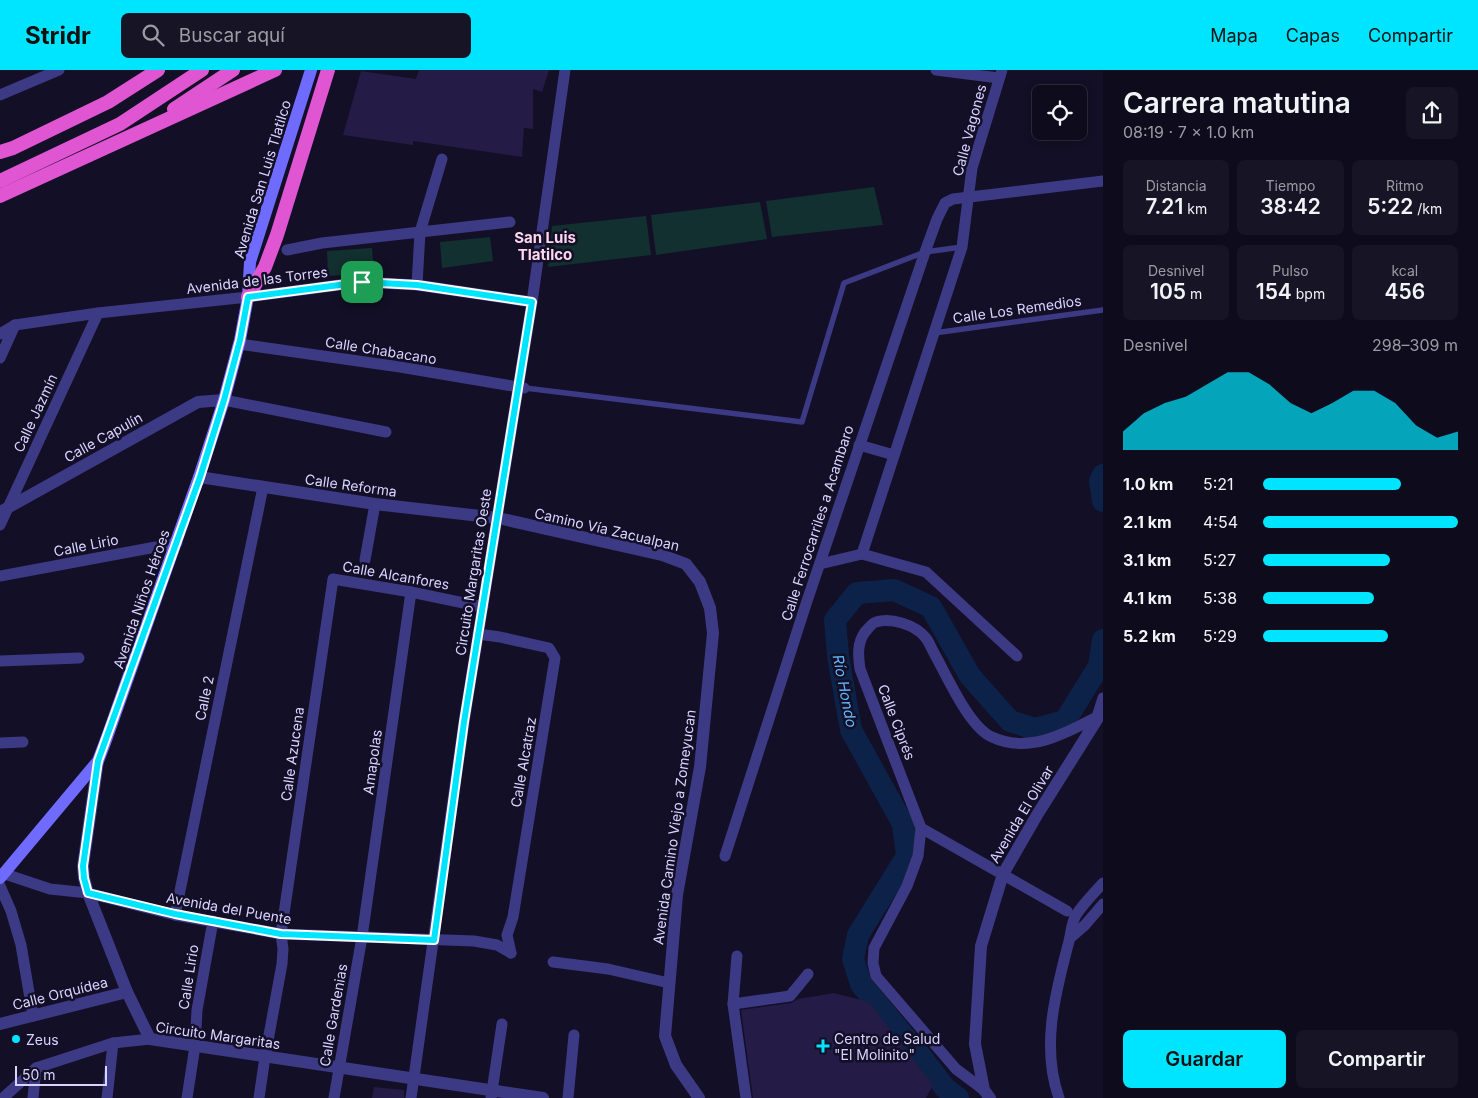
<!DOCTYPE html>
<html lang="es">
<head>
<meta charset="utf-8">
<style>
  body { margin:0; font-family:Inter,sans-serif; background:#171425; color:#f1f3f6; height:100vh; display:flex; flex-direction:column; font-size:19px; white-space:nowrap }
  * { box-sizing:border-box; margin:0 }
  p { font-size:16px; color:#9b9ba3 }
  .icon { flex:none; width:28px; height:28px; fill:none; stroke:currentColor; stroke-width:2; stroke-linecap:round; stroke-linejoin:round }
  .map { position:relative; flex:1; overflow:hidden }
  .panel { display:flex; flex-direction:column; background:#0e0b1c; width:375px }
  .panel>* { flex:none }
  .controls { position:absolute; left:1032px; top:15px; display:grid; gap:10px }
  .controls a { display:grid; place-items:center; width:55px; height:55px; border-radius:8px; background:#0e0b1c; box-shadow:0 2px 8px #0003,0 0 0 1px #2e2b3b; font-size:25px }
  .scale { position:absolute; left:15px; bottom:12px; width:92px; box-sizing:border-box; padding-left:5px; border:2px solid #d9d4ff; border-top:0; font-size:14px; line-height:18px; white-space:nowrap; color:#d9d4ff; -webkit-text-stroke:4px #130f26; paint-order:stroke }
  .pin { position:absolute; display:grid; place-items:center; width:42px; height:42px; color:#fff; margin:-21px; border-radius:10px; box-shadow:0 2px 8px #0006 }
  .round { display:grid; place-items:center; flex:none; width:52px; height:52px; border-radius:8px; background:#171425 }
  .overview { display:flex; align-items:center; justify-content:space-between; height:85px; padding:0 20px }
  h1 { font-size:28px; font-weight:600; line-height:38px }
  .stats { display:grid; grid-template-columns:repeat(3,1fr); gap:8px; height:85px; padding:5px 20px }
  .stats div { display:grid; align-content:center; border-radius:8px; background:#171425; text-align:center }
  .stats b { font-size:21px; font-weight:600 }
  .stats small { font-size:14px; font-weight:400 }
  .stats p { font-size:14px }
  .chart { height:140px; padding:10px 20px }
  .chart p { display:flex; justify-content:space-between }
  .chart svg { width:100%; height:90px; margin-top:5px; fill:#00e5ff; opacity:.7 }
  .action { display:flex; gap:10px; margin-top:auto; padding:10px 20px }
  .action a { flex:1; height:58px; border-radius:8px; background:#00e5ff; color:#111; font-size:20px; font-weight:600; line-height:58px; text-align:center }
  .action a+a { background:#171425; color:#f1f3f6 }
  ul { padding:0 20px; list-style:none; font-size:16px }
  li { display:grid; grid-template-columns:80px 60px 1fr; align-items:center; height:38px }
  li i { height:12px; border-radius:6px; background:#00e5ff }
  header { display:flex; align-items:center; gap:30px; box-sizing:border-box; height:70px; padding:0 25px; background:#00e5ff; color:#111 }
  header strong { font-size:24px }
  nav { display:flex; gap:28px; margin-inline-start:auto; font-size:18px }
  .search { width:350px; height:45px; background:#171425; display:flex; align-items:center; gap:12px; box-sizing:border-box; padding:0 18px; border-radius:8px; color:#9b9ba3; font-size:19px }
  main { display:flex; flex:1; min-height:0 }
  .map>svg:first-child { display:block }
  .green { fill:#12302f }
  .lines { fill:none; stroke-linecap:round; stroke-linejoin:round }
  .river { stroke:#0c2248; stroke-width:22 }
  .building { fill:#241b47 }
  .service { stroke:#3d3a85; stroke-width:5.5 }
  .minor { stroke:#3d3a85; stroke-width:11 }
  .tertiary { stroke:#3d3a85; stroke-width:12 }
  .secondary { stroke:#6f6bff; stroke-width:12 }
  .trunk { stroke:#e055d1; stroke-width:14 }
  .route-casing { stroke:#fff; stroke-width:10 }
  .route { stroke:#00e5ff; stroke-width:6 }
  .poi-dot { fill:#00e5ff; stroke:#130f26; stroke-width:2 }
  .labels { text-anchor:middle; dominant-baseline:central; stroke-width:5; stroke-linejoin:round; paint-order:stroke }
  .street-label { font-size:14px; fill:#d9d4ff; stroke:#130f26 }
  .poi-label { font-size:14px; fill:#d9d4ff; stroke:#130f26; text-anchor:start }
  .neighbourhood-label { font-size:15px; font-weight:bold; fill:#ffd6f0; stroke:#130f26 }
  .water-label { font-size:15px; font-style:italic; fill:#62b6ff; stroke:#130f26 }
</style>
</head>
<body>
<header>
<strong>Stridr</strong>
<div class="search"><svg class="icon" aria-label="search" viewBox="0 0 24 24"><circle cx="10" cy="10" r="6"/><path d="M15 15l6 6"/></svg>Buscar aquí</div>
<nav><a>Mapa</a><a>Capas</a><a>Compartir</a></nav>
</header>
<main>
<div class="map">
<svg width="1103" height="1028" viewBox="0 0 1103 1028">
  <rect width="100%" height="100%" fill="#130f26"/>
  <g class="green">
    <path d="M874,117L883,155L772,167L766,131Z"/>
    <path d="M760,132L767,169L656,185L651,145Z"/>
    <path d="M646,146L651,185L548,197L552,156Z"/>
    <path d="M490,167L493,191L442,198L440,172Z"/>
    <path d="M372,178L374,203L328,206L327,181Z"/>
  </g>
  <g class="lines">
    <g class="river">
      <path d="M1103,405L1100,411L1103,431"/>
      <path d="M958,1028L945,1018L919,984L861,914L853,889L858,865L907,786L903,754L851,660L838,586L835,550L857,523L894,520L931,537L970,606L1010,651L1035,659L1065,651L1099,596L1103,570"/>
    </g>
  </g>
  <g class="building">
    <path d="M419,0H549L542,22L533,19V59L524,58L522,87L413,71V75L343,65L361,1L416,9Z"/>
    <path d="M834,923L869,932L933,1015L926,1028H753L741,940L791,933L798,929Z"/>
    <path d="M374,1017L404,1020V1028H372Z"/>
  </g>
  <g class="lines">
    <g class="service">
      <path d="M934,263L1103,240"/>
      <path d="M525,318L802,352L844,213L925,182L962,177"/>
    </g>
    <g class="minor">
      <path d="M936,0L999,8"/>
      <path d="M0,25L59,0"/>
      <path d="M287,180L322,173L510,152"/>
      <path d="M417,215L420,162L442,89"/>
      <path d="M0,264L15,255L98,243L248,227L362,212L417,215L532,232"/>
      <path d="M239,274L400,297L524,318"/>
      <path d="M0,288L15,255"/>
      <path d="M224,330L386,362"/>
      <path d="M859,375L894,385"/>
      <path d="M0,455L98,243"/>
      <path d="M862,484L962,177L972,98L1002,0"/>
      <path d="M365,490L375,434"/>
      <path d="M820,494L862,484L926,502L1017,586"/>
      <path d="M0,506L177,473"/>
      <path d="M478,564L500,567L549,578L555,588L513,847L507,865L511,883"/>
      <path d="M0,591L79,588"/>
      <path d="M0,673L23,672"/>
      <path d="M921,758L1067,841"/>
      <path d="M725,786L806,534L925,182L937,149L945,133L953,129L1103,111"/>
      <path d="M5,804L50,819L88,823L175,845L281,864L474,871L497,875L511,883"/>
      <path d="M0,816L11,841L21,875L33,946"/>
      <path d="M175,845L263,417"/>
      <path d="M1070,868L1085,855L1103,834"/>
      <path d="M737,886L733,934L746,1028"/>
      <path d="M553,892L608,899L669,913"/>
      <path d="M733,934L790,926L808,904"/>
      <path d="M984,1020L956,999L876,906L873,893L874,878L907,816L918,786L921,758L860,599C858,586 857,573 865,562C868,559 872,553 876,552C891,547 915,555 925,567C929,571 931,578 934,583C947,606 969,657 992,667C1028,684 1065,664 1097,647L1103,628"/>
      <path d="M3,1028L36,998L113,973L150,969"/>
      <path d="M33,1028L36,998"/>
      <path d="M107,1028L113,973"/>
      <path d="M187,1028L195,976L197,940L213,851"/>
      <path d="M259,1028L265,987L282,894L283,879L281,864L333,509L411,522L483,537"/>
      <path d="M334,1028L362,867L411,522"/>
      <path d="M411,1028L464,652L532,232L565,0"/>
      <path d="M491,1028L502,954"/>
      <path d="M568,1028L574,965"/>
      <path d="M1059,1028C1041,977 1055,925 1068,875C1071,866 1071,853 1076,845C1083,834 1094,823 1103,813"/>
    </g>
    <g class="tertiary">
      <path d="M199,407L375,434L498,448L662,485L686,494L700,512L710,538L713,563L700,697L677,825L665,966L676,995L699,1028"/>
      <path d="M0,442L198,332L224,330"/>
      <path d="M98,691L83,796L84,808L88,823L127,922L150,969L543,1028"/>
      <path d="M0,954L127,922"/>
      <path d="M990,1028L984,1020L975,974L981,876L1003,804L1037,745L1103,640"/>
    </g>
    <path class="secondary" d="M0,808L98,691L106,670L199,407L224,330L240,270L248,227L250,192L311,0"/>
    <g class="trunk">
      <path d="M174,39L233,0"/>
      <path d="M0,82L13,78L108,32L158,0"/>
      <path d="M0,111L120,54L202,0"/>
      <path d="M0,126L275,0"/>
      <path d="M248,227L265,197L277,165L328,0"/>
    </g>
  </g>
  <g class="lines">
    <defs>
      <path id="route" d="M362,212L417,215L532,232L464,652L434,870L281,864L175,844L88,823L84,808L83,796L98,691L200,407L224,330L240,270L248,227Z"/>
    </defs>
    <use href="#route" class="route-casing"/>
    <use href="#route" class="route"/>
  </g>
  <g class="poi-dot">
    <circle cx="16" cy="969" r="5"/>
    <path d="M820.5 968.5h5v5h5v5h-5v5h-5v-5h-5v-5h5z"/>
  </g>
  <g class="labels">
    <g class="street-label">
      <text transform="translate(969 60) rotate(-75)">Calle Vagones</text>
      <text transform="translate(262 109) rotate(-73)">Avenida San Luis Tlatilco</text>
      <text transform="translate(257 210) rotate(-7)">Avenida de las Torres</text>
      <text transform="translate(1017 239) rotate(-8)">Calle Los Remedios</text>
      <text transform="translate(381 280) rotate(9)">Calle Chabacano</text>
      <text transform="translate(35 343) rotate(-65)">Calle Jazmín</text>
      <text transform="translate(103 367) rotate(-29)">Calle Capulín</text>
      <text transform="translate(351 415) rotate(8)">Calle Reforma</text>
      <text transform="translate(817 453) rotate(-72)">Calle Ferrocarriles a Acambaro</text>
      <text transform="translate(607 459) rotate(13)">Camino Vía Zacualpan</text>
      <text transform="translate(86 475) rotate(-11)">Calle Lirio</text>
      <text transform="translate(473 502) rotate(-81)">Circuito Margaritas Oeste</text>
      <text transform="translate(396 505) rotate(10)">Calle Alcanfores</text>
      <text transform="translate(141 529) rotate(-71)">Avenida Niños Héroes</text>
      <text transform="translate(204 628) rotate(-78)">Calle 2</text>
      <text transform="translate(897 652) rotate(69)">Calle Ciprés</text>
      <text transform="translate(292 684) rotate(-82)">Calle Azucena</text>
      <text transform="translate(372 692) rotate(-82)">Amapolas</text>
      <text transform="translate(523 692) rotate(-80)">Calle Alcatraz</text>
      <text transform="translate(1021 744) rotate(-59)">Avenida El Olivar</text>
      <text transform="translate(674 757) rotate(-82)">Avenida Camino Viejo a Zomeyucan</text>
      <text transform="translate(229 838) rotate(10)">Avenida del Puente</text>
      <text transform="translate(188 907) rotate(-81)">Calle Lirio</text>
      <text transform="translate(60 923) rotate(-14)">Calle Orquídea</text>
      <text transform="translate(333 945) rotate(-80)">Calle Gardenias</text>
      <text transform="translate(218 965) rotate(8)">Circuito Margaritas</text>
    </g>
    <g class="poi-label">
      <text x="834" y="968">Centro de Salud<tspan x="834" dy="16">"El Molinito"</tspan></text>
      <text x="26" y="969">Zeus</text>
    </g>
    <g class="neighbourhood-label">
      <text x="545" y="167">San Luis<tspan x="545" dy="17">Tlatilco</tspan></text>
    </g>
    <g class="water-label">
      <text transform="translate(845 621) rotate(79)">Río Hondo</text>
    </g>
  </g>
</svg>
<div class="controls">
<a><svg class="icon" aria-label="locate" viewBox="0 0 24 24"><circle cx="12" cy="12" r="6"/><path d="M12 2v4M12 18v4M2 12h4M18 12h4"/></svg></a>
</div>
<div class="scale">50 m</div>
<div class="pin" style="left:362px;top:212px;background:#1e9e55"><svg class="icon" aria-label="arrive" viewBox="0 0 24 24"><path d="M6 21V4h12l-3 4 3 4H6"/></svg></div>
</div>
<section class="panel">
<div class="overview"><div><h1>Carrera matutina</h1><p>08:19 · 7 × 1.0 km</p></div><a class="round"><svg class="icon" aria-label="share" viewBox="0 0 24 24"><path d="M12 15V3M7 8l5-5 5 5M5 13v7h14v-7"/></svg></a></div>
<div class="stats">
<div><p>Distancia</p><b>7.21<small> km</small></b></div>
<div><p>Tiempo</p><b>38:42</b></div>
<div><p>Ritmo</p><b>5:22<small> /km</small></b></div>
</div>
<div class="stats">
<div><p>Desnivel</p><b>105<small> m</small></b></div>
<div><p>Pulso</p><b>154<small> bpm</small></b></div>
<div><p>kcal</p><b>456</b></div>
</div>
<div class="chart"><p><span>Desnivel</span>298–309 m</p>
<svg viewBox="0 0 160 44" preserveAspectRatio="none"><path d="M0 44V35L10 26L20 21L30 18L40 12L50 6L60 6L70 12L80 21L90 26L100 21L110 15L120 15L130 21L140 32L150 38L160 35V44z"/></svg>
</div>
<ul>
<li><b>1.0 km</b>5:21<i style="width:71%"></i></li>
<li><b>2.1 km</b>4:54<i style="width:100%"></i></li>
<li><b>3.1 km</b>5:27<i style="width:65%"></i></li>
<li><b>4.1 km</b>5:38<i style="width:57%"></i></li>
<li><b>5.2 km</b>5:29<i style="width:64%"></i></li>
</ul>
<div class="action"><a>Guardar</a><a>Compartir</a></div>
</section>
</main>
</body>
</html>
